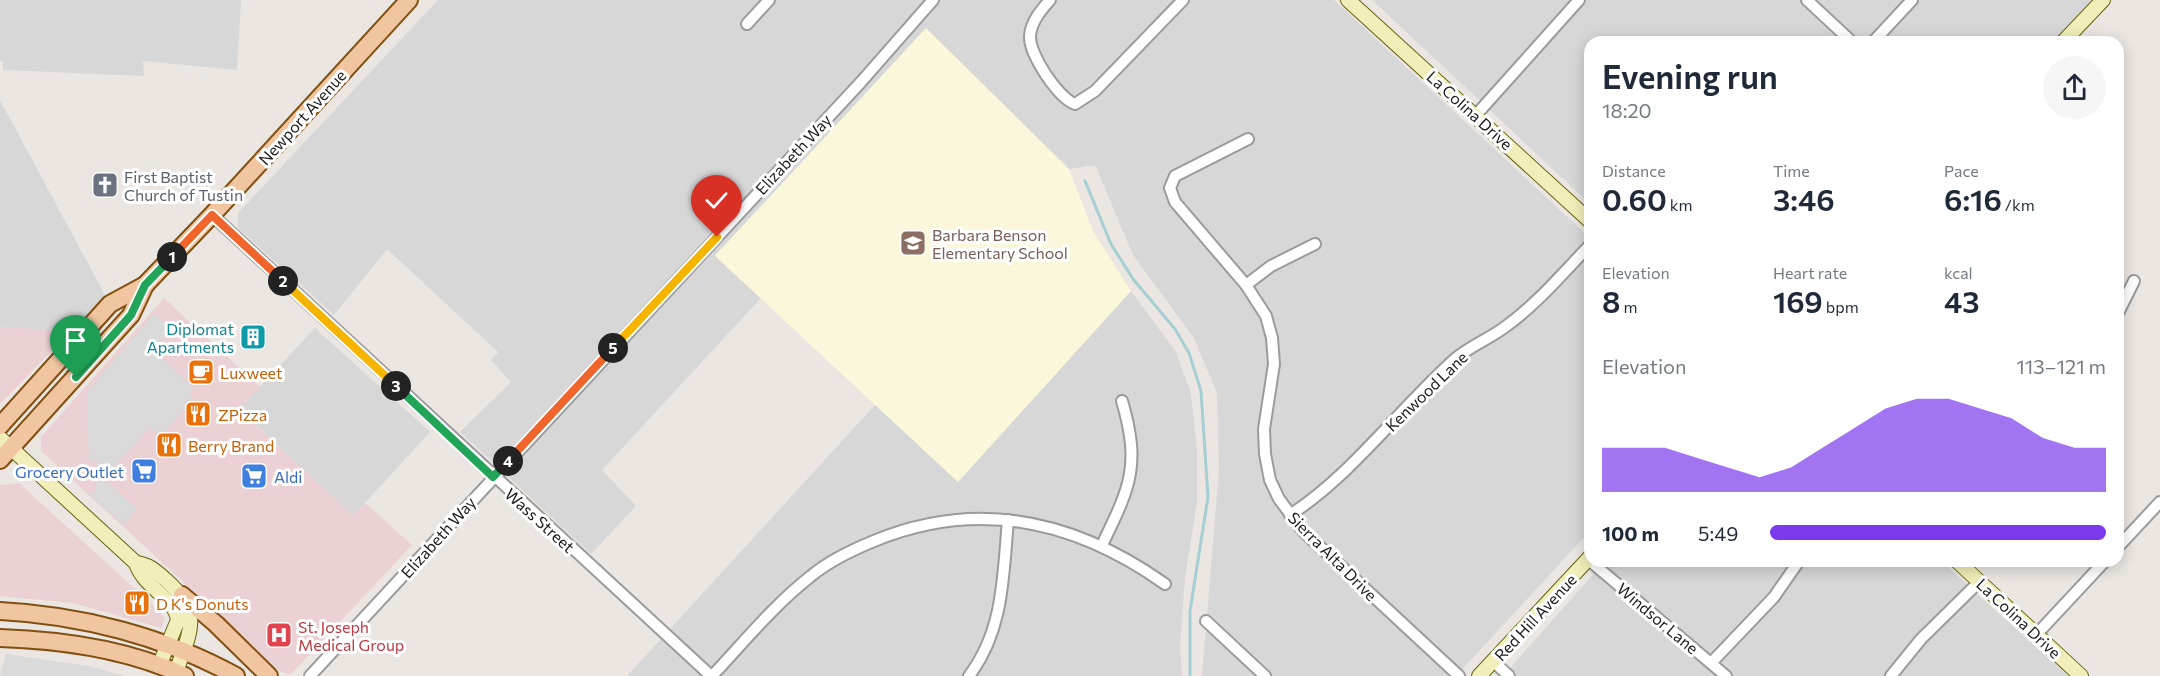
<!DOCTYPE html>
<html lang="en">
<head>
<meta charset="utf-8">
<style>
  body { margin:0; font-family:Commissioner,sans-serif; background:#f6f6f7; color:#1f2937; height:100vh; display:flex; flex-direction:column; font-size:22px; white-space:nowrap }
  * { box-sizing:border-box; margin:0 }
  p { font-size:20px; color:#747a83 }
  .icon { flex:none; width:33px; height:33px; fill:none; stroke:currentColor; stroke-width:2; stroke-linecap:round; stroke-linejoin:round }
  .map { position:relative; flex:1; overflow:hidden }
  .panel { position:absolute; left:1584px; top:36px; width:540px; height:531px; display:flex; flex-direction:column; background:#fff; border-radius:18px; box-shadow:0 3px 15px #0003 }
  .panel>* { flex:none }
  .pin { position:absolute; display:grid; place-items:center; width:51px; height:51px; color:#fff; margin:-62px -26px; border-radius:50% 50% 50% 0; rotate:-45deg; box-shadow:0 0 6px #0007 }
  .pin .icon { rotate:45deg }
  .km { position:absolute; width:30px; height:30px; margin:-15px; border-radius:50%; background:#222; color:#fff; font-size:16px; line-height:30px; text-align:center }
  .round { display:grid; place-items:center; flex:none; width:63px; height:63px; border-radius:32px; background:#f6f6f7 }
  .summary { display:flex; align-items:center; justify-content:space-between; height:102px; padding:0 18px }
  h1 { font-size:33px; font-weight:600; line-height:45px }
  .metrics { display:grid; grid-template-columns:repeat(3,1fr); gap:9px; height:102px; padding:6px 18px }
  .metrics div { display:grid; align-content:center }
  .metrics b { font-size:30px; font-weight:600 }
  .metrics small { font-size:16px; font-weight:400 }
  .metrics p { font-size:16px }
  .chart { height:168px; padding:12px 18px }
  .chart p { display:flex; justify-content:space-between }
  .chart svg { width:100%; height:108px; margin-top:6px; fill:#7c3aed; opacity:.7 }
  ul { padding:0 18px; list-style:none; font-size:20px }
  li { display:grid; grid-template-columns:96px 72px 1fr; align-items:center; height:45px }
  li i { height:15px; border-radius:8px; background:#7c3aed }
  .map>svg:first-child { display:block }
  .residential { fill:#d8d7d7 }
  .commercial { fill:#ebd1d3 }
  .education { fill:#faf7da }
  .parking { fill:#dadada }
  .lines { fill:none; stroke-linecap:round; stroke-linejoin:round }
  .stream { stroke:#a5cfd4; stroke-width:3 }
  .street-casing { stroke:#9b9b9b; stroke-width:14 }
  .secondary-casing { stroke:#626310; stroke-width:16 }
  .primary-casing { stroke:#815010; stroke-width:20 }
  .street { stroke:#fff; stroke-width:10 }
  .secondary { stroke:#f1eeb9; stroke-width:14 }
  .primary { stroke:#f0c5a0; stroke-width:16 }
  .split-1-casing { stroke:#fff; stroke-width:12 }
  .split-2-casing { stroke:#fff; stroke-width:12 }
  .split-3-casing { stroke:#fff; stroke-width:12 }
  .split-4-casing { stroke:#fff; stroke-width:12 }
  .split-5-casing { stroke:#fff; stroke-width:12 }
  .split-6-casing { stroke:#fff; stroke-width:12 }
  .split-1 { stroke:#22a559; stroke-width:8 }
  .split-2 { stroke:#f0652b; stroke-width:8 }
  .split-3 { stroke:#f5b400; stroke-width:8 }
  .split-4 { stroke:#22a559; stroke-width:8 }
  .split-5 { stroke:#f0652b; stroke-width:8 }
  .split-6 { stroke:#f5b400; stroke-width:8 }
  .labels { text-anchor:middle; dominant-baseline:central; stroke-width:6; stroke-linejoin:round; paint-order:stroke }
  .street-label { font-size:16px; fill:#1a1a1a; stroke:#fff }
  .worship-label { font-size:16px; fill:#5b616d; stroke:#fff; text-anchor:start }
  .education-label { font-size:16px; fill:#785e54; stroke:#fff; text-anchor:start }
  .culture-label { font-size:16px; fill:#0d838f; stroke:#fff; text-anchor:end }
  .food-label { font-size:16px; fill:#c56008; stroke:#fff; text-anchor:start }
  .shop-label { font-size:16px; fill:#366cbe; stroke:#fff; text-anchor:end }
  .health-label { font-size:16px; fill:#be3a42; stroke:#fff; text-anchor:start }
</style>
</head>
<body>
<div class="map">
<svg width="2160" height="676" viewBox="0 0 2160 676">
  <rect width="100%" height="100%" fill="#ebe6e1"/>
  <g class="residential">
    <path d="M0,0H241L237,70L143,61L144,76L3,70V61H0Z"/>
    <path d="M438,0H1334L1590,238V531L1456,676H1202L1219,470L1217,393L1194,338L1133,255L1095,165L1069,169L926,29L715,255L761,298L602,470L636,506L591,554L460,432L511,382L491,360L498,352L387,249L334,315L238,228V213Z"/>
    <path d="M1372,0H2092L2052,42H1590V204Z"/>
    <path d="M0,100L105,295L71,331L0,327Z"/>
    <path d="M1131,291L1176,352L1191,394L1197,451V503L1185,578L1180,647L1182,676H627L875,405L958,481Z"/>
    <path d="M315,328L430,432L353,516L239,409Z"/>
    <path d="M1605,561H1941L2068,676H1503Z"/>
  </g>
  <g class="commercial">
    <path d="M164,298L260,387L239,410L353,515L365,503L412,545L291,674L281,672L41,451V437Z"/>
    <path d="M0,327L71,331L0,404Z"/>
    <path d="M19,483L157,609L164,618L162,628L73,603L0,596V485Z"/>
  </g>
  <path class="education" d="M926,28L1069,169L1093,231L1131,291L958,482L715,256Z"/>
  <g class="parking">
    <path d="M154,314L170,329L153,349L193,388L188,394L194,399L160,436L150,427L103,478L137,509L123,524L90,495L96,489L98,461H89L87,392Z"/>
    <path d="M6,654L89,666L125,676H0Z"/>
  </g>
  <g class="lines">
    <path class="stream" d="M1085,181L1111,244L1133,279L1175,329L1189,353L1201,391L1208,497L1190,611V676"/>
    <defs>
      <g id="street">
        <path d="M1050,0C1041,10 1031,22 1030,36C1029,54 1058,98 1075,104L1095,91L1183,0"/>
        <path d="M1807,0L1852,42"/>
        <path d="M747,24L769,0"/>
        <path d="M1873,42L1912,0"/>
        <path d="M1476,115L1579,0"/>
        <path d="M1248,139L1175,176L1170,188L1175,202L1246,285L1266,316L1272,338L1274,364L1264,429L1265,454L1270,480L1279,499L1303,531L1459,676"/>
        <path d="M212,215L711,676"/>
        <path d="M1246,285L1271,266L1315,244"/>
        <path d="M2118,313L2134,281"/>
        <path d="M1290,515C1354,473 1398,410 1455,359C1470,346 1489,339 1505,327C1537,304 1563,273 1590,245"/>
        <path d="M1102,545C1130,487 1141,466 1122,401"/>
        <path d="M2118,547L2160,502"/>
        <path d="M1590,561L1726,676"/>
        <path d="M1206,621L1265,676"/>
        <path d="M2036,635L2105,561"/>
        <path d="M1493,661L1509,676"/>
        <path d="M1712,662L1774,597L1799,561"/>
        <path d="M310,676L861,82L933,0"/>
        <path d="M712,676C744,642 774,605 811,576C829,561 852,550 874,541C978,498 1076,521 1165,584"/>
        <path d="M969,676C1004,630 1003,575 1008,520"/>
        <path d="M1891,676L1921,639L1979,582"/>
      </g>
      <g id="secondary">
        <path d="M1348,0L1590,221"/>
        <path d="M2063,42L2103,0"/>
        <path d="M0,438L136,563C143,587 176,599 178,620L159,666"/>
        <path d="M1957,561L2081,676"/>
        <path d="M136,563C150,565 156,571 167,581C203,614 190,631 176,672"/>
        <path d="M1479,676L1590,557"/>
      </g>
      <g id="primary">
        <path d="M0,426L110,304L145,285L212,215L409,0"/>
        <path d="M0,460L131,315L145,285"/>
        <path d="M182,595L216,624L269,676"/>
        <path d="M0,611C81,615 165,637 236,676"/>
        <path d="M0,638C60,640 130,650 185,676"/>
      </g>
    </defs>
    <use href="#street" class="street-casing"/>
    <use href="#secondary" class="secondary-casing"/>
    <use href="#primary" class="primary-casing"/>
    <use href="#street" class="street"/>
    <use href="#secondary" class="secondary"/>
    <use href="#primary" class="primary"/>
  </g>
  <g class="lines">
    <defs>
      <path id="split-1" d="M76,377L131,315L145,285L172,257"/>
      <path id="split-2" d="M172,257L212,215L283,281"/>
      <path id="split-3" d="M283,281L396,386"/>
      <path id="split-4" d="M396,386L493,477L508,461"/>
      <path id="split-5" d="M508,461L613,348"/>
      <path id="split-6" d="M613,348L717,237"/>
    </defs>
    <use href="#split-1" class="split-1-casing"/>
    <use href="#split-2" class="split-2-casing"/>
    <use href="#split-3" class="split-3-casing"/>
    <use href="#split-4" class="split-4-casing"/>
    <use href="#split-5" class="split-5-casing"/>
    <use href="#split-6" class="split-6-casing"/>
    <use href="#split-1" class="split-1"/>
    <use href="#split-2" class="split-2"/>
    <use href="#split-3" class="split-3"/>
    <use href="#split-4" class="split-4"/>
    <use href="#split-5" class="split-5"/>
    <use href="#split-6" class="split-6"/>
  </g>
  <defs>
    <symbol id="church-square" viewBox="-11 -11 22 22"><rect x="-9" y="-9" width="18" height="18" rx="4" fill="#6b7280" stroke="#fff"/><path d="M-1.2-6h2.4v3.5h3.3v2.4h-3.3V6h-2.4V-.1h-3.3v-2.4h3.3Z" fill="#fff"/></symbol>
    <symbol id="school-square" viewBox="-11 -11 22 22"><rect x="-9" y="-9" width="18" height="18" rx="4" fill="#8d6e63" stroke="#fff"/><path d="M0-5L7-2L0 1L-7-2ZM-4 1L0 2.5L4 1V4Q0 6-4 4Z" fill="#fff"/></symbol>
    <symbol id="building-square" viewBox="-11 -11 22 22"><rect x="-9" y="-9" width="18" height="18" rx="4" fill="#0f9aa8" stroke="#fff"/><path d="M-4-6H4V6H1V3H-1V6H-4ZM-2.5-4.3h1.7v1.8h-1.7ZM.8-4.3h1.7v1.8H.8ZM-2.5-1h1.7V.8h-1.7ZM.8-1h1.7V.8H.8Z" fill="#fff"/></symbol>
    <symbol id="cafe-square" viewBox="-11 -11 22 22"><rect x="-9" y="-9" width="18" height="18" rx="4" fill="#e8710a" stroke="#fff"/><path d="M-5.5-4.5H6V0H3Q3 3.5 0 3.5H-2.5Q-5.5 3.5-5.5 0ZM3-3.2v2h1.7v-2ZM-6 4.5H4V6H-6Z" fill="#fff"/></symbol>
    <symbol id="restaurant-square" viewBox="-11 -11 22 22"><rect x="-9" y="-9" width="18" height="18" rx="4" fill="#e8710a" stroke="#fff"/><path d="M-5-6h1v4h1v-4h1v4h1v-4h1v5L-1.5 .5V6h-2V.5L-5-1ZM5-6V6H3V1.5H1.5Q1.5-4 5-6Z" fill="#fff"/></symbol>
    <symbol id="supermarket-square" viewBox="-11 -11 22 22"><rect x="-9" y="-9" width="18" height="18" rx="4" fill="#3f7fe0" stroke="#fff"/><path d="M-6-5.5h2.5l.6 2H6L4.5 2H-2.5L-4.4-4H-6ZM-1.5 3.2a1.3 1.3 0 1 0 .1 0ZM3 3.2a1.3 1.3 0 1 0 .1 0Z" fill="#fff"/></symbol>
    <symbol id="hospital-square" viewBox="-11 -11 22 22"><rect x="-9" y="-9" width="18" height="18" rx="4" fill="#e0444e" stroke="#fff"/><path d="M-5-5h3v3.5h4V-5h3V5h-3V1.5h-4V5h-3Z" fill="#fff"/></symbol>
  </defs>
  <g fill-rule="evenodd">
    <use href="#church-square" x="90" y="170" width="30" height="30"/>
    <use href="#school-square" x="898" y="228" width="30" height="30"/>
    <use href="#building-square" x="238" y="322" width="30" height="30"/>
    <use href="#cafe-square" x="186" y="357" width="30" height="30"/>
    <use href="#restaurant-square" x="183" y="399" width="30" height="30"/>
    <use href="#restaurant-square" x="154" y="430" width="30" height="30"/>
    <use href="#supermarket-square" x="129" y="456" width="30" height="30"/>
    <use href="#supermarket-square" x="239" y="461" width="30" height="30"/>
    <use href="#restaurant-square" x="122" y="588" width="30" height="30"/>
    <use href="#hospital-square" x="264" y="620" width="30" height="30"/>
  </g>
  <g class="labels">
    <g class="street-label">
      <text transform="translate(1470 110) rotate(42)">La Colina Drive</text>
      <text transform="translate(302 117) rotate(-48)">Newport Avenue</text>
      <text transform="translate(793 154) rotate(-47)">Elizabeth Way</text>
      <text transform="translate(1426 391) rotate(-44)">Kenwood Lane</text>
      <text transform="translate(540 520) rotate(42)">Wass Street</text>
      <text transform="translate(438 537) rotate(-48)">Elizabeth Way</text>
      <text transform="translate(1333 556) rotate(45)">Sierra Alta Drive</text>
      <text transform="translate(1535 617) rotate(-47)">Red Hill Avenue</text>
      <text transform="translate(1658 618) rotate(40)">Windsor Lane</text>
      <text transform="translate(2019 618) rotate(43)">La Colina Drive</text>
    </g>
    <g class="worship-label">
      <text x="124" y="176">First Baptist<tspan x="124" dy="18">Church of Tustin</tspan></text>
    </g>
    <g class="education-label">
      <text x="932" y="234">Barbara Benson<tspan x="932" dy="18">Elementary School</tspan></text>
    </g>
    <g class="culture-label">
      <text x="234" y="328">Diplomat<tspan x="234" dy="18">Apartments</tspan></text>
    </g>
    <g class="food-label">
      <text x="220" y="372">Luxweet</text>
      <text x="218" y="414">ZPizza</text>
      <text x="188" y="445">Berry Brand</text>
      <text x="156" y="603">D K's Donuts</text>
    </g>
    <g class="shop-label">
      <text x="124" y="471">Grocery Outlet</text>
      <text x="274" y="476" text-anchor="start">Aldi</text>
    </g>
    <g class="health-label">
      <text x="298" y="626">St. Joseph<tspan x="298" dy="18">Medical Group</tspan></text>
    </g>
  </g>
</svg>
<div class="pin" style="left:76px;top:377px;background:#1e9e55"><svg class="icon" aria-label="arrive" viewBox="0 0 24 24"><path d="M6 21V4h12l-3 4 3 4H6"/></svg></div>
<div class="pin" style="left:717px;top:237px;background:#d93025"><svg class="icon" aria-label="check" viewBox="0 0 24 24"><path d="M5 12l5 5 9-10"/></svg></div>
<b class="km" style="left:172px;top:257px">1</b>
<b class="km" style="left:283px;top:281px">2</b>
<b class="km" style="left:396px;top:386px">3</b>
<b class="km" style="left:508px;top:461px">4</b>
<b class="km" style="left:613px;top:348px">5</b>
<section class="panel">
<div class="summary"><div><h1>Evening run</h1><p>18:20</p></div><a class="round"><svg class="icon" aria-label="share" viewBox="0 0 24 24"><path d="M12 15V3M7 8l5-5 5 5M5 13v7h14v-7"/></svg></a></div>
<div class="metrics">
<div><p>Distance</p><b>0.60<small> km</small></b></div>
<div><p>Time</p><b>3:46</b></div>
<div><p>Pace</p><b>6:16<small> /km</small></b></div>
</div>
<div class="metrics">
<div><p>Elevation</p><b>8<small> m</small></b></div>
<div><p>Heart rate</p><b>169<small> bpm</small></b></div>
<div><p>kcal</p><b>43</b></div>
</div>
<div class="chart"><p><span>Elevation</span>113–121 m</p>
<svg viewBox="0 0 160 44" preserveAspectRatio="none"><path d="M0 44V26L10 26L20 26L30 30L40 34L50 38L60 34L70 26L80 18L90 10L100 6L110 6L120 10L130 14L140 22L150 26L160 26V44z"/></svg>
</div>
<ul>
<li><b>100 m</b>5:49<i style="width:100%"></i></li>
</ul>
</section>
</div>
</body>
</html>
